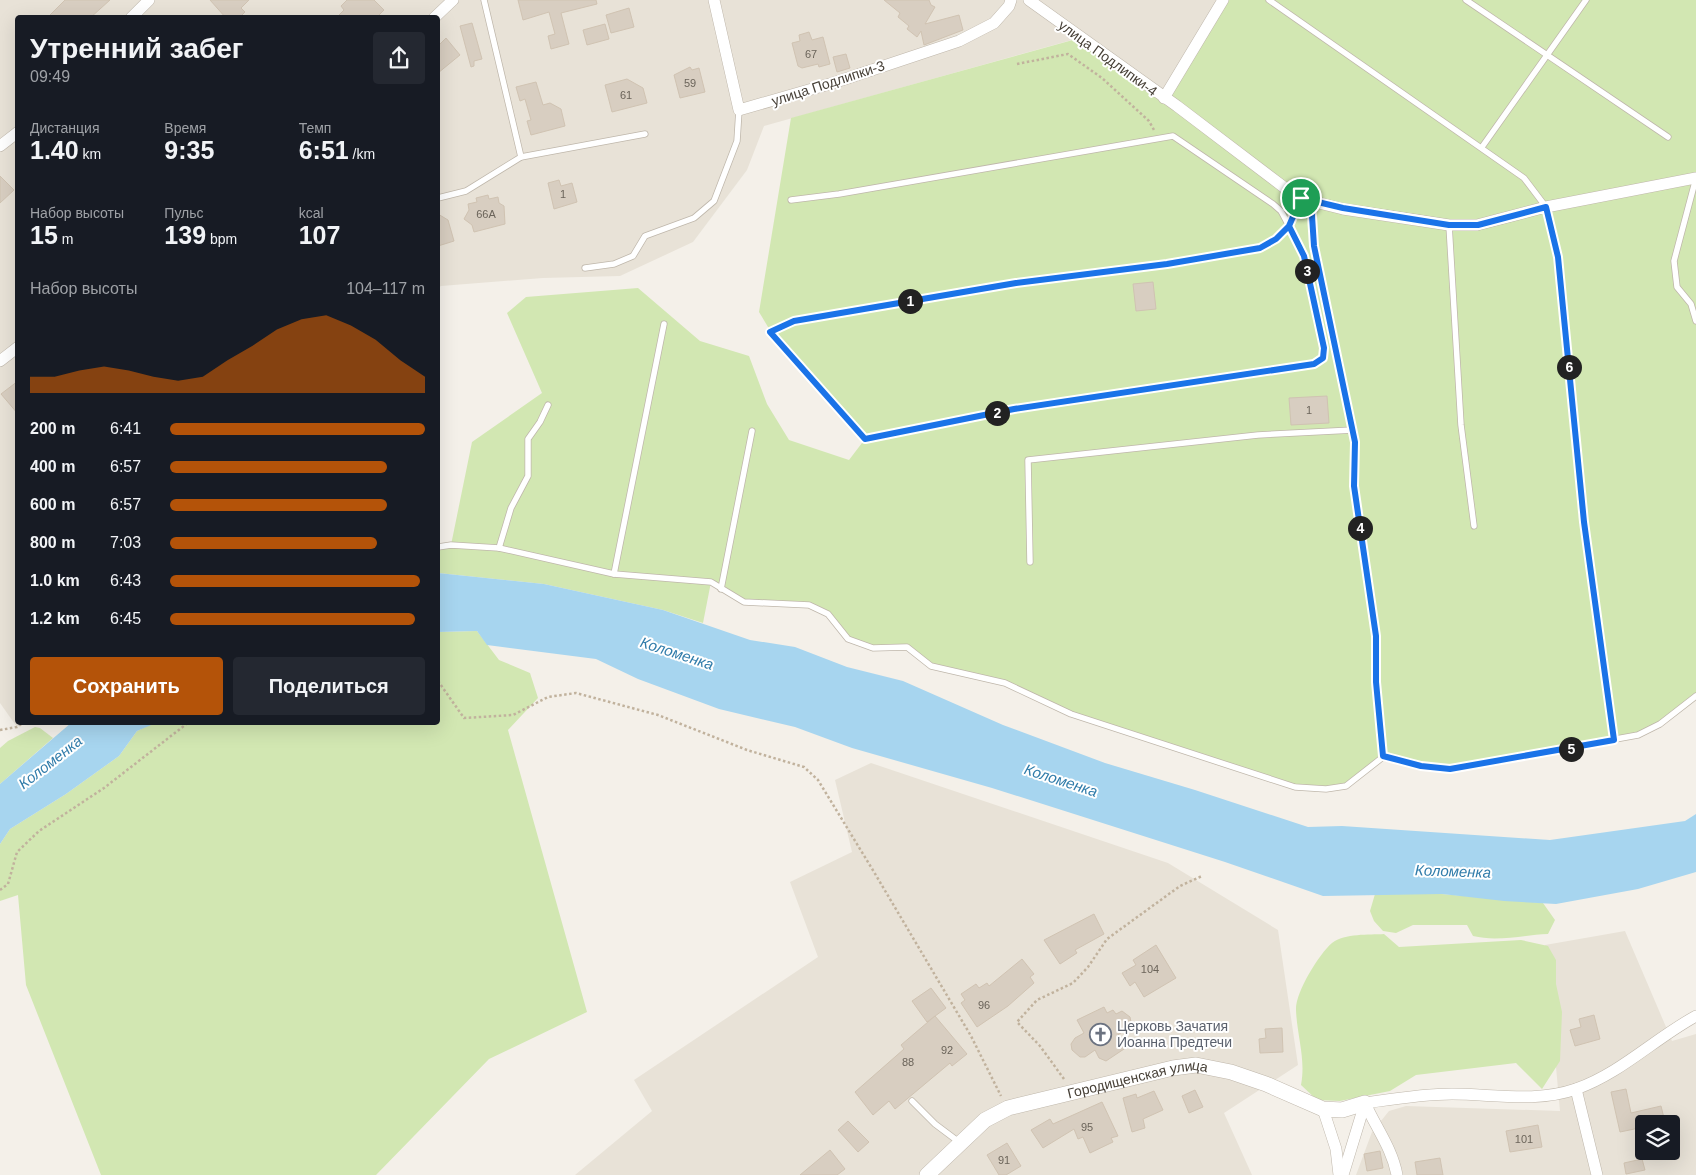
<!DOCTYPE html>
<html lang="ru">
<head>
<meta charset="utf-8">
<style>
  body { margin:0; font-family:Helvetica,sans-serif; background:#242831; color:#f1f3f6; height:100vh; display:flex; flex-direction:column; font-size:19px; white-space:nowrap }
  * { box-sizing:border-box; margin:0 }
  p { font-size:16px; color:#9ea1a6 }
  .icon { flex:none; width:28px; height:28px; fill:none; stroke:currentColor; stroke-width:2; stroke-linecap:round; stroke-linejoin:round }
  .map { position:relative; flex:1; overflow:hidden }
  .panel { position:absolute; left:15px; top:15px; width:425px; height:710px; display:flex; flex-direction:column; background:#171b24; border-radius:5px; box-shadow:0 5px 20px #0002 }
  .panel>* { flex:none }
  .tools { position:absolute; left:1635px; top:1115px; display:grid; gap:10px }
  .tools a { display:grid; place-items:center; width:45px; height:45px; border-radius:5px; background:#171b24; box-shadow:0 5px 20px #0002; font-size:25px }
  .pin { position:absolute; display:grid; place-items:center; width:42px; height:42px; color:#fff; margin:-21px; border:2px solid #fff; border-radius:50%; box-shadow:0 1px 5px #0007 }
  .km { position:absolute; width:25px; height:25px; margin:-12px; border-radius:50%; background:#222; color:#fff; font-size:14px; line-height:25px; text-align:center }
  .round { display:grid; place-items:center; flex:none; width:52px; height:52px; border-radius:5px; background:#242831 }
  .summary { display:flex; align-items:center; justify-content:space-between; height:85px; padding:0 15px }
  h1 { font-size:28px; font-weight:700; line-height:38px }
  .metrics { display:grid; grid-template-columns:repeat(3,1fr); gap:8px; height:85px; padding:5px 15px }
  .metrics div { display:grid; align-content:center }
  .metrics b { font-size:25px; font-weight:700 }
  .metrics small { font-size:14px; font-weight:400 }
  .metrics p { font-size:14px }
  .chart { height:140px; padding:10px 15px }
  .chart p { display:flex; justify-content:space-between }
  .chart svg { width:100%; height:90px; margin-top:5px; fill:#b45309; opacity:.7 }
  .primary-button { display:flex; gap:10px; margin-top:auto; padding:10px 15px }
  .primary-button a { flex:1; height:58px; border-radius:5px; background:#b45309; color:#fff; font-size:20px; font-weight:700; line-height:58px; text-align:center }
  .primary-button a+a { background:#242831; color:#f1f3f6 }
  ul { padding:0 15px; list-style:none; font-size:16px }
  li { display:grid; grid-template-columns:80px 60px 1fr; align-items:center; height:38px }
  li i { height:12px; border-radius:6px; background:#b45309 }
  .map>svg:first-child { display:block }
  .residential { fill:#e8e2d7; fill-rule:evenodd }
  .green { fill:#d2e7b2 }
  .water { fill:#a7d5ef }
  .building { fill:#d8cec1; stroke:#d0c3b2 }
  .lines { fill:none; stroke-linecap:round; stroke-linejoin:round }
  .service-casing { stroke:#bfb7ab; stroke-width:7 }
  .minor-casing { stroke:#bfb7ab; stroke-width:12 }
  .tertiary-casing { stroke:#bfb7ab; stroke-width:16 }
  .path { stroke:#c1b29d; stroke-width:2.5; stroke-dasharray:2.5 2.5; stroke-linecap:butt }
  .service { stroke:#fff; stroke-width:5.5 }
  .minor { stroke:#fff; stroke-width:11 }
  .tertiary { stroke:#fff; stroke-width:15 }
  .route-casing { stroke:#fff; stroke-width:10 }
  .route { stroke:#1a73e8; stroke-width:6 }
  .labels { text-anchor:middle; dominant-baseline:central; stroke-width:4; stroke-linejoin:round; paint-order:stroke }
  .number-label { font-size:11px; fill:#6b645a }
  .street-label { font-size:14px; fill:#474037; stroke:#fff }
  .worship-label { font-size:14px; fill:#5b616d; stroke:#fff; text-anchor:start }
  .water-label { font-size:15px; font-style:italic; fill:#307caa; stroke:#fff }
</style>
</head>
<body>
<div class="map">
<svg width="1696" height="1175" viewBox="0 0 1696 1175">
  <rect width="100%" height="100%" fill="#f4f0e9"/>
  <g class="residential">
    <path d="M0,0H1223L1164,98L1079,38L764,126L747,170L693,242L620,276L543,278L441,286L438,288V18H18V722L24,723L17,727L0,703Z"/>
    <path d="M871,763L1168,863L1278,930L1298,1065L1224,1113L1252,1175H575L652,1111L634,1080L818,957L790,882L852,852L835,780Z"/>
    <path d="M1625,931L1672,1041L1696,1034V1175H1356L1372,1132L1389,1111L1406,1106L1560,1111L1545,945ZM1644,1124H1671V1151H1644Z"/>
  </g>
  <g class="green">
    <path d="M1223,0H1696V696L1660,724L1638,735L1450,769L1383,757L1346,786L1295,787L1071,714L1005,683L931,666L907,647L873,648L848,639L828,614L809,605L744,602L711,582L703,623L663,610L544,584L438,573V547L451,545L472,442L542,393L507,313L526,297L638,288L700,341L749,356L767,404L789,440L849,460L865,439L771,332L759,312L791,118L1080,38L1164,98Z"/>
    <path d="M477,631L499,660L530,673L538,698L508,730L587,1012L489,1059L376,1175H101L26,985L18,895L0,901V844L10,829L66,794L119,756L137,731L156,722H438V632Z"/>
    <path d="M35,727L40,728L53,738L0,784V748L8,741Z"/>
    <path d="M1375,894H1442L1543,903L1555,920L1548,934C1523,935 1497,942 1473,936L1467,925H1413L1396,933L1383,931L1374,921L1370,911Z"/>
    <path d="M1384,934L1399,947L1521,940L1548,946L1556,960V984L1562,1012L1560,1061L1542,1089L1516,1063L1416,1075L1390,1091L1340,1101L1317,1100L1301,1085C1306,1059 1297,1036 1296,1010C1295,993 1319,954 1332,943C1345,933 1369,935 1384,934Z"/>
  </g>
  <g class="water">
    <path d="M438,573L544,584L663,610L750,640L795,647L847,667L903,681L1003,725L1105,763L1195,790L1308,827L1342,826L1550,840L1685,821L1696,814V872L1638,889L1556,904L1504,901L1442,894L1323,896L1225,862L992,788L852,748L795,727L719,709L638,679L596,659L487,645L477,631L438,632Z"/>
    <path d="M71,723H156L137,731L119,756L66,794L10,829L0,844V784Z"/>
  </g>
  <g class="building">
    <path d="M65,0H110L90,18H47Z"/>
    <path d="M210,0H249L241,8L245,12L239,18H226Z"/>
    <path d="M347,0H374L384,10L376,18H336L344,10L341,6Z"/>
    <path d="M518,0H596L597,4L561,13L569,44L551,49L548,36L555,34L549,12L523,20Z"/>
    <path d="M884,0H929L931,5L935,7L925,24L959,15L963,30L924,45L921,31L917,37L907,29L909,26L898,17L900,13Z"/>
    <path d="M629,8L634,27L611,33L606,15Z"/>
    <path d="M472,23L482,59L474,61V66L471,67L460,26Z"/>
    <path d="M605,24L609,39L587,45L583,30Z"/>
    <path d="M809,32L812,40L823,37L830,64L819,67L818,64L802,68L798,66L792,43L800,41L799,35Z"/>
    <path d="M446,38L460,55L438,73V46Z"/>
    <path d="M846,54L850,68L837,72L833,57Z"/>
    <path d="M690,67L692,70L699,68L705,92L680,98L674,75Z"/>
    <path d="M627,79L643,88L647,103L612,112L605,85Z"/>
    <path d="M536,82L543,105L550,103L561,109L565,126L531,135L527,121L531,120L525,99L520,101L516,87Z"/>
    <path d="M0,176L14,190L0,203Z"/>
    <path d="M559,180L561,186L572,183L577,202L554,209L548,183Z"/>
    <path d="M488,195L489,199L498,197L499,203L504,206L505,224L474,232L472,225L464,219L469,210L468,204L477,202L476,198Z"/>
    <path d="M438,214L448,220L454,241L438,246Z"/>
    <path d="M1153,282L1156,309L1136,311L1133,284Z"/>
    <path d="M18,381V414L1,394Z"/>
    <path d="M1327,396L1329,423L1291,425L1289,398Z"/>
    <path d="M1094,914L1104,934L1075,950L1077,953L1060,964L1044,940Z"/>
    <path d="M1156,945L1176,978L1144,997L1135,982L1130,986L1122,973L1136,965L1133,960Z"/>
    <path d="M1022,959L1034,974L1030,977L1034,983L1008,1006L977,1027L961,1003L965,1000L961,994L976,984L979,988L987,983L989,986Z"/>
    <path d="M931,988L946,1008L927,1022L912,1001Z"/>
    <path d="M1104,1007L1107,1013L1113,1010L1116,1014L1122,1011L1130,1017L1131,1022L1127,1028L1118,1035L1127,1047L1106,1061L1099,1058L1095,1050L1085,1057H1080L1072,1050L1071,1044L1075,1038L1084,1033L1077,1020Z"/>
    <path d="M1594,1015L1600,1039L1575,1046L1570,1030L1581,1027L1579,1019Z"/>
    <path d="M935,1016L967,1054L952,1066L950,1063L895,1109L889,1101L873,1115L855,1092L904,1049L901,1045Z"/>
    <path d="M1282,1028L1283,1052L1260,1053L1259,1039L1266,1038L1265,1029Z"/>
    <path d="M1626,1089L1631,1113L1661,1106L1665,1122L1644,1124V1127L1620,1132L1611,1092Z"/>
    <path d="M1195,1090L1203,1107L1189,1113L1182,1096Z"/>
    <path d="M1154,1091L1163,1110L1143,1119L1145,1128L1132,1132L1123,1098L1136,1094L1137,1098Z"/>
    <path d="M1102,1102L1118,1136L1111,1138L1113,1142L1090,1153L1083,1137L1078,1139L1074,1129L1043,1148L1031,1130L1050,1119L1053,1124Z"/>
    <path d="M848,1121L869,1142L858,1152L838,1130Z"/>
    <path d="M1538,1125L1542,1147L1510,1152L1506,1131Z"/>
    <path d="M1007,1143L1021,1166L1006,1175H999L987,1155Z"/>
    <path d="M830,1150L845,1169L837,1175H800Z"/>
    <path d="M1380,1151L1383,1168L1367,1171L1364,1154Z"/>
    <path d="M1440,1158L1443,1175H1417L1415,1162Z"/>
    <path d="M1642,1159L1645,1170L1626,1174L1624,1163Z"/>
  </g>
  <g class="lines">
    <defs>
      <g id="service">
        <path d="M484,0L521,157"/>
        <path d="M1269,0L1524,178L1546,207L1558,257L1583,522L1614,740"/>
        <path d="M1466,0L1668,137"/>
        <path d="M1482,147L1586,0"/>
        <path d="M1696,178L1674,261L1677,287L1691,304L1696,321"/>
        <path d="M438,198L466,191L521,157L645,134"/>
        <path d="M791,200L839,194L1173,136L1273,204L1281,211L1289,226L1277,239L1260,248L1167,264L1016,283L794,321L770,332L865,439L1014,409L1314,364L1323,358L1324,348L1303,257L1289,226L1301,198"/>
        <path d="M1311,201L1314,246L1355,442L1354,486L1376,635V681L1383,757"/>
        <path d="M1449,225L1461,425L1474,526"/>
        <path d="M585,268L614,264L633,256L645,236L694,218L714,201L737,141L739,110"/>
        <path d="M438,547L451,545L499,548L614,574L711,582L744,602L809,605L828,614L848,639L873,648L907,647L931,666L1005,683L1071,714L1295,787L1326,789L1346,786L1383,757L1421,766L1450,769L1638,735L1660,724L1696,696"/>
        <path d="M499,548L511,508L528,476V439L540,422L548,405"/>
        <path d="M1030,562L1028,460L1258,435L1353,430"/>
        <path d="M614,574L664,324"/>
        <path d="M721,589L752,431"/>
        <path d="M912,1101L935,1124L959,1142"/>
      </g>
      <g id="minor">
        <path d="M714,0L739,110L833,83L959,41L994,23L1009,6L1011,0"/>
        <path d="M1029,0L1177,106L1285,188L1311,201L1343,209L1449,225H1477L1546,207L1696,178"/>
        <path d="M131,18L149,0"/>
        <path d="M434,18L453,0"/>
        <path d="M1164,98L1223,0"/>
        <path d="M0,146L18,132"/>
        <path d="M0,361L18,347"/>
        <path d="M1576,1089L1597,1175"/>
        <path d="M1365,1103C1393,1099 1423,1094 1452,1094C1493,1094 1536,1103 1576,1089C1621,1073 1654,1039 1696,1016"/>
        <path d="M1365,1103C1376,1128 1392,1148 1397,1175"/>
        <path d="M1323,1109L1336,1149L1339,1175"/>
        <path d="M1343,1175L1365,1103"/>
      </g>
      <g id="tertiary">
        <path id="s1" d="M927,1175L985,1120L1008,1108L1173,1068L1196,1065L1231,1072L1266,1084L1323,1109L1342,1110L1365,1103"/>
      </g>
    </defs>
    <use href="#service" class="service-casing"/>
    <use href="#minor" class="minor-casing"/>
    <use href="#tertiary" class="tertiary-casing"/>
    <g class="path">
      <path d="M1017,64L1068,54L1102,78L1149,121L1154,130"/>
      <path d="M438,681L464,718L513,715L548,697L576,693L658,715L747,750L804,767L818,780L874,872L971,1036L1001,1096"/>
      <path d="M0,730L17,727L24,722"/>
      <path d="M0,890L8,884L17,852L39,831L104,788L189,722"/>
      <path d="M1064,1079L1040,1046L1017,1022L1037,1000L1073,983L1088,967L1107,939L1180,886L1202,876"/>
    </g>
    <use href="#service" class="service"/>
    <use href="#minor" class="minor"/>
    <use href="#tertiary" class="tertiary"/>
  </g>
  <g class="lines">
    <defs>
      <path id="route" d="M1301,198L1289,226L1276,239L1260,248L1167,264L1016,283L794,321L770,332L865,439L1014,409L1314,364L1323,358L1324,348L1304,256L1289,226L1301,198L1311,201L1314,246L1355,442L1354,486L1376,636V682L1383,756L1421,766L1450,769L1614,740L1584,522L1558,257L1546,207L1478,225H1449L1343,208L1301,198"/>
    </defs>
    <use href="#route" class="route-casing"/>
    <use href="#route" class="route"/>
  </g>
  <defs>
    <symbol id="church-ring" viewBox="-11 -11 22 22"><circle r="9.5" fill="#fff" stroke="#6b7280" stroke-width="1.5"/><path d="M-1.2-6h2.4v3.5h3.3v2.4h-3.3V6h-2.4V-.1h-3.3v-2.4h3.3Z" fill="#6b7280"/></symbol>
  </defs>
  <g fill-rule="evenodd">
    <use href="#church-ring" x="1088" y="1022" width="25" height="25"/>
  </g>
  <g class="labels">
    <g class="number-label">
      <text x="811" y="54">67</text>
      <text x="690" y="83">59</text>
      <text x="626" y="95">61</text>
      <text x="563" y="194">1</text>
      <text x="486" y="214">66А</text>
      <text x="1309" y="410">1</text>
      <text x="1150" y="969">104</text>
      <text x="984" y="1005">96</text>
      <text x="947" y="1050">92</text>
      <text x="908" y="1062">88</text>
      <text x="1087" y="1127">95</text>
      <text x="1524" y="1139">101</text>
      <text x="1004" y="1160">91</text>
    </g>
    <g class="street-label">
      <text transform="translate(1108 58) rotate(36)">улица Подлипки-4</text>
      <text transform="translate(828 83) rotate(-18)">улица Подлипки-3</text>
      <text stroke="none"><textPath href="#s1" startOffset="239">Городищенская улица</textPath></text>
    </g>
    <g class="worship-label">
      <text x="1117" y="1026">Церковь Зачатия<tspan x="1117" dy="16">Иоанна Предтечи</tspan></text>
    </g>
    <g class="water-label">
      <text transform="translate(677 653) rotate(18)">Коломенка</text>
      <text transform="translate(50 762) rotate(-38)">Коломенка</text>
      <text transform="translate(1061 780) rotate(18)">Коломенка</text>
      <text transform="translate(1453 871) rotate(2)">Коломенка</text>
    </g>
  </g>
</svg>
<div class="tools">
<a><svg class="icon" aria-label="layers" viewBox="0 0 24 24"><path d="M12 4l9 5-9 5-9-5zM3 14l9 5 9-5"/></svg></a>
</div>
<div class="pin" style="left:1301px;top:198px;background:#1e9e55"><svg class="icon" aria-label="arrive" viewBox="0 0 24 24"><path d="M6 21V4h12l-3 4 3 4H6"/></svg></div>
<b class="km" style="left:910px;top:301px">1</b>
<b class="km" style="left:997px;top:413px">2</b>
<b class="km" style="left:1307px;top:271px">3</b>
<b class="km" style="left:1360px;top:528px">4</b>
<b class="km" style="left:1571px;top:749px">5</b>
<b class="km" style="left:1569px;top:367px">6</b>
<section class="panel">
<div class="summary"><div><h1>Утренний забег</h1><p>09:49</p></div><a class="round"><svg class="icon" aria-label="share" viewBox="0 0 24 24"><path d="M12 15V3M7 8l5-5 5 5M5 13v7h14v-7"/></svg></a></div>
<div class="metrics">
<div><p>Дистанция</p><b>1.40<small> km</small></b></div>
<div><p>Время</p><b>9:35</b></div>
<div><p>Темп</p><b>6:51<small> /km</small></b></div>
</div>
<div class="metrics">
<div><p>Набор высоты</p><b>15<small> m</small></b></div>
<div><p>Пульс</p><b>139<small> bpm</small></b></div>
<div><p>kcal</p><b>107</b></div>
</div>
<div class="chart"><p><span>Набор высоты</span>104–117 m</p>
<svg viewBox="0 0 160 44" preserveAspectRatio="none"><path d="M0 44V36L10 36L20 33L30 31L40 33L50 36L60 38L70 36L80 28L90 21L100 13L110 8L120 6L130 11L140 18L150 28L160 36V44z"/></svg>
</div>
<ul>
<li><b>200 m</b>6:41<i style="width:100%"></i></li>
<li><b>400 m</b>6:57<i style="width:85%"></i></li>
<li><b>600 m</b>6:57<i style="width:85%"></i></li>
<li><b>800 m</b>7:03<i style="width:81%"></i></li>
<li><b>1.0 km</b>6:43<i style="width:98%"></i></li>
<li><b>1.2 km</b>6:45<i style="width:96%"></i></li>
</ul>
<div class="primary-button"><a>Сохранить</a><a>Поделиться</a></div>
</section>
</div>
</body>
</html>
